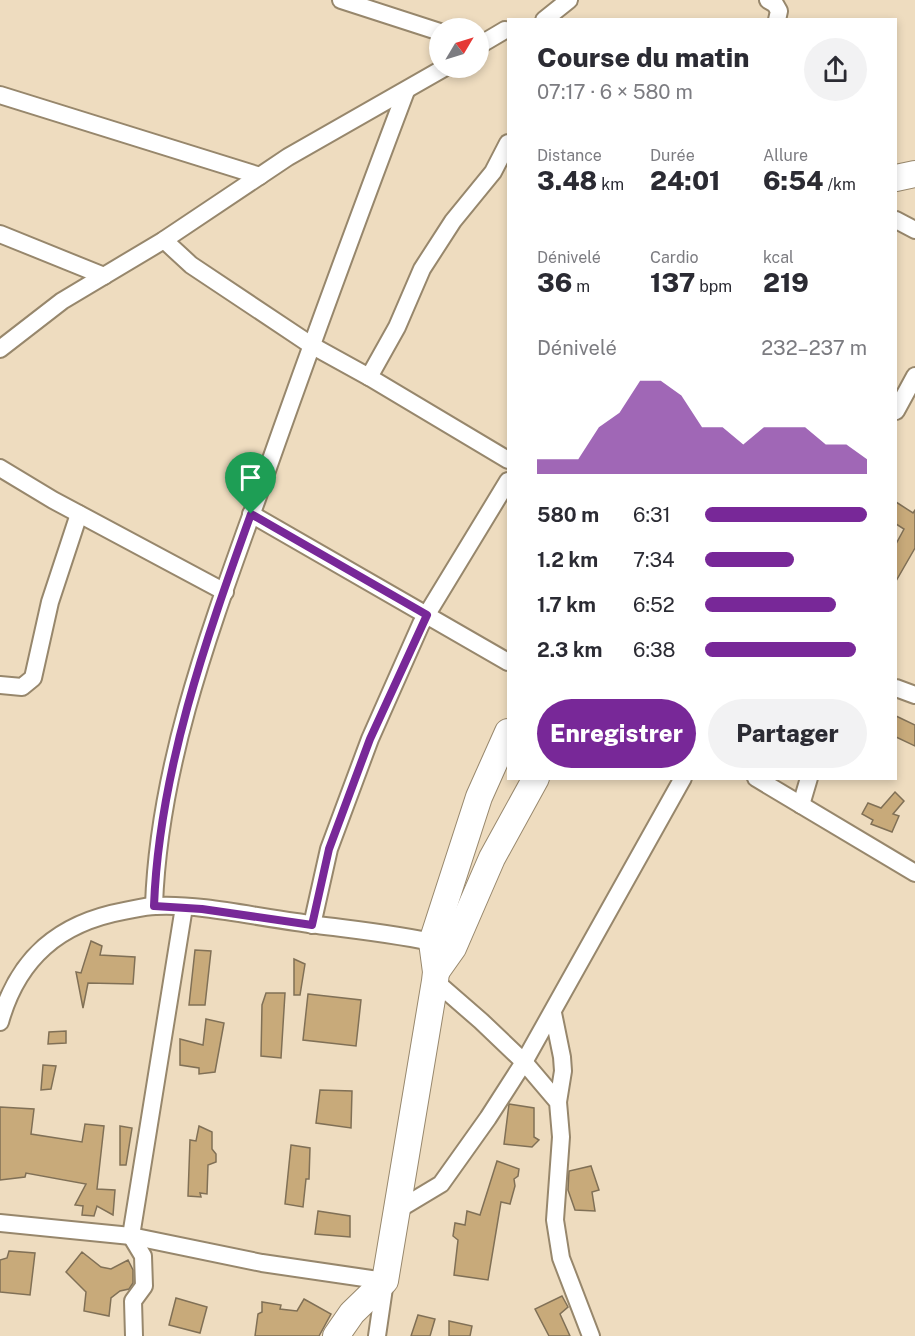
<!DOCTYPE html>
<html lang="fr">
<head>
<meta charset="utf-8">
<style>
  body { margin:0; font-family:"Public Sans",sans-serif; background:#f2f2f3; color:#2b2b33; height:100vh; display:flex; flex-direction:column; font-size:22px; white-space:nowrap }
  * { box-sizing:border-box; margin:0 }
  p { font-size:20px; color:#7c7c81 }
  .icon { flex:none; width:33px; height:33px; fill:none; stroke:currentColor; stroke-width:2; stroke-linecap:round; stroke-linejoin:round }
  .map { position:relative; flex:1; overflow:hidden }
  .drawer { position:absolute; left:507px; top:18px; width:390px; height:762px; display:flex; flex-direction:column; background:#fff; border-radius:0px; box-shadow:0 3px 9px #0003 }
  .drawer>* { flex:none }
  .needle { width:39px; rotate:52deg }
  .fabs { position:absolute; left:429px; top:18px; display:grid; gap:12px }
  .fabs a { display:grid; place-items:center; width:60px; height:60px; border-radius:50%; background:#fff; box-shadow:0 3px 9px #0003; font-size:30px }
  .pin { position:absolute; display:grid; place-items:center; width:51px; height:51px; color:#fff; margin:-62px -26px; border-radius:50% 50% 50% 0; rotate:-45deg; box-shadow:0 0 6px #0007 }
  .pin .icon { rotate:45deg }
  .round { display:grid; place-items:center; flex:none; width:63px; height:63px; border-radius:32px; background:#f2f2f3 }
  .headline { display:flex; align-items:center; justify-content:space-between; height:102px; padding:0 30px }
  h1 { font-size:27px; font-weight:800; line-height:45px }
  .figures { display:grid; grid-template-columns:repeat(3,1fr); gap:9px; height:102px; padding:6px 30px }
  .figures div { display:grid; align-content:center }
  .figures b { font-size:26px; font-weight:800 }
  .figures small { font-size:16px; font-weight:400 }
  .figures p { font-size:16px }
  .chart { height:168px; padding:12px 30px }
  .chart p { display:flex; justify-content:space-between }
  .chart svg { width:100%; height:108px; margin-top:6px; fill:#782898; opacity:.7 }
  .action { display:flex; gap:12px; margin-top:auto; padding:12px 30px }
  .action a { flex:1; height:69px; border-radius:36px; background:#782898; color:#fff; font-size:24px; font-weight:800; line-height:69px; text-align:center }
  .action a+a { background:#f2f2f3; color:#2b2b33 }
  ul { padding:0 30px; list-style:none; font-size:20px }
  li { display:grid; grid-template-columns:96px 72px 1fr; align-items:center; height:45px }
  li i { height:15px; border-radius:8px; background:#782898 }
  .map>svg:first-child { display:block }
  .building { fill:#c8aa7a; stroke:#807056; stroke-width:1.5 }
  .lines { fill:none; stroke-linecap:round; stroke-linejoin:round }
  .minor-casing { stroke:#97876c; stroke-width:20 }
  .highway-casing { stroke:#97876c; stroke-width:28 }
  .minor { stroke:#fff; stroke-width:16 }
  .highway { stroke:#fff; stroke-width:26 }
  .route-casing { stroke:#fff; stroke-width:12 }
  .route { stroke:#782898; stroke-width:8 }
</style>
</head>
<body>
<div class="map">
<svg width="915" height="1336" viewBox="0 0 915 1336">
  <rect width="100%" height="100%" fill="#eedcbf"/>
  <g class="building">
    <path d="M896,502L913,513L915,510V548L896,581V544L904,529L896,524Z"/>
    <path d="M896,716L915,725V746L896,737Z"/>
    <path d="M895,792L904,801L893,814L899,816L892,832L871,824L873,820L862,814L868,803L881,808Z"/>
    <path d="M91,941L102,946L100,955L135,957L133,984L88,983L83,1008L76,972L81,973Z"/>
    <path d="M195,950L211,951L205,1005H189Z"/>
    <path d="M294,959L305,964L300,995H294Z"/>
    <path d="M266,993H285L281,1058L261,1056L262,1005Z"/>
    <path d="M308,994L361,1000L356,1046L303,1040Z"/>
    <path d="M206,1019L224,1023L215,1072L199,1074V1068L180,1065V1039L203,1045Z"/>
    <path d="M66,1031V1043L48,1044L49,1032Z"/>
    <path d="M43,1065L56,1066L51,1089L41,1090Z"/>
    <path d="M320,1090L352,1091L351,1128L316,1123Z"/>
    <path d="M509,1104L534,1108V1137L539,1140L532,1147L504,1144Z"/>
    <path d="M0,1107L34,1109L31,1134L82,1142L85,1124L104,1126L97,1189L115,1190L113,1215L97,1206L94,1216L82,1215L83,1206L75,1205L86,1184L26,1173L25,1177L0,1180Z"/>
    <path d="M120,1126L132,1128L126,1165H120Z"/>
    <path d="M199,1126L212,1132V1149L216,1154V1162L208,1165L207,1194L200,1193L201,1197L188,1196L190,1140L196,1141Z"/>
    <path d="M291,1145L310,1148L309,1179H306L303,1207L285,1204Z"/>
    <path d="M497,1161L519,1169L518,1176L514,1179L515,1186L510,1204L501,1202L488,1280L454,1275L458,1240L453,1236L455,1223L465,1225L467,1211L480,1215Z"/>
    <path d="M591,1166L599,1190L592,1192L595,1211L575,1210L568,1190L569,1171Z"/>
    <path d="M318,1211L350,1216V1237L315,1234Z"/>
    <path d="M9,1251L35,1253L30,1295L0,1292V1260L7,1258Z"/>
    <path d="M82,1252L101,1267L111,1269L128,1260L133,1270V1283L129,1289L120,1291L111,1298L109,1316L84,1311L86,1292L66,1272Z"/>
    <path d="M562,1296L568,1307L560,1314L570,1336H549L535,1309Z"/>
    <path d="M176,1298L207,1307L200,1333L169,1325Z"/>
    <path d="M304,1299L331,1314L319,1336H255L258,1314L262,1312V1302L281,1305L280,1309L297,1311Z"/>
    <path d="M418,1315L435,1319L430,1336H411Z"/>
    <path d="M449,1321L472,1326L470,1336H449Z"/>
  </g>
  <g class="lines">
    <defs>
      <g id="minor">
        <path d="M341,0L440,32"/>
        <path d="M768,0L775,4L779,11L777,20"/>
        <path d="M544,20L569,0"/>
        <path d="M478,46L505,30"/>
        <path d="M0,95L260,176"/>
        <path d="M896,220L915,230"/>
        <path d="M0,234L104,276"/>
        <path d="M164,240L191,265L311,345L369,377L508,460"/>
        <path d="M0,349L62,301L164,240L288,157L444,68"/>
        <path d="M369,377L397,327L422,269L453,221L493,172L508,143"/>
        <path d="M896,411L915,376"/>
        <path d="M0,468L53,500L225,592"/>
        <path d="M251,514L508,662"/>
        <path d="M0,685L22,687L33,678L50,602L79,514"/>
        <path d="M896,688L915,695"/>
        <path d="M756,778L915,873"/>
        <path d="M801,805L809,778"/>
        <path d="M154,905C159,765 210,630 257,499C305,362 355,226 406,91"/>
        <path d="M312,925L329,849L370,739L421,624L508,481"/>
        <path d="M435,981L481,1021L524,1062L558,1102L561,1137L555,1220L561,1258L591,1336"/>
        <path d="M553,1013L562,1057L563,1071L558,1102"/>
        <path d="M0,1022C18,958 59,923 124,911C135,909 145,906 156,906C202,904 250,916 296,922C343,929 395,933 440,944"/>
        <path d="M396,1211L441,1184L488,1118L524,1062L683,778"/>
        <path d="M0,1223L131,1236L262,1263L385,1281L377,1336"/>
        <path d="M134,1336L133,1301L144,1286L143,1256L131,1236L184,907"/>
      </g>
      <g id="highway">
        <path d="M896,178L915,174"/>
        <path d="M436,972L453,948L492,858L536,778"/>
        <path d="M336,1336L352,1313L385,1281L435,981L436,972L432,942L479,797L508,732"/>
      </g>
    </defs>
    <use href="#minor" class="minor-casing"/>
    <use href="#highway" class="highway-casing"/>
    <use href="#minor" class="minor"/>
    <use href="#highway" class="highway"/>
  </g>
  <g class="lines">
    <defs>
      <path id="route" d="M251,514L427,615L370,739L329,849L312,925L202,909L154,906C159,772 206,639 251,514Z"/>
    </defs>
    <use href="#route" class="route-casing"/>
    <use href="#route" class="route"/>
  </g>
</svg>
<div class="fabs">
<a><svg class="needle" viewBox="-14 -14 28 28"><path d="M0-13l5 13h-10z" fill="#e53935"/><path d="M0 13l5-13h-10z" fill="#7c7c81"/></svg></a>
</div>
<div class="pin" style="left:251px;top:514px;background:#1e9e55"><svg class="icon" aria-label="arrive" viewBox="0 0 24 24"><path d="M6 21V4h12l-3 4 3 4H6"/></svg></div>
<section class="drawer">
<div class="headline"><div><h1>Course du matin</h1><p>07:17 · 6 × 580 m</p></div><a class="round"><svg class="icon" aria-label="share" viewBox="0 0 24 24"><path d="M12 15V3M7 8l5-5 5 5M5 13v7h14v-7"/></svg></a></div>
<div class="figures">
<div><p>Distance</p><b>3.48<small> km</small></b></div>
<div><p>Durée</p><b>24:01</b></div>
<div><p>Allure</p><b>6:54<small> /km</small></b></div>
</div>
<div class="figures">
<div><p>Dénivelé</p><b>36<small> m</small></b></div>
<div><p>Cardio</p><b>137<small> bpm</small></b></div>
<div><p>kcal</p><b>219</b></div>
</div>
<div class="chart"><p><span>Dénivelé</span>232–237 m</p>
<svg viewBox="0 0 160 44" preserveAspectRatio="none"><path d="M0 44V38L10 38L20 38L30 25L40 19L50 6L60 6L70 12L80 25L90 25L100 32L110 25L120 25L130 25L140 32L150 32L160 38V44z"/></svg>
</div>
<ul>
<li><b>580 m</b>6:31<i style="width:100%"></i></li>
<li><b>1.2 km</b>7:34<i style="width:55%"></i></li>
<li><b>1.7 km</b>6:52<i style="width:81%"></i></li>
<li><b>2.3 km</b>6:38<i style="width:93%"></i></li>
</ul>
<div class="action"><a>Enregistrer</a><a>Partager</a></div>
</section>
</div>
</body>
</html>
